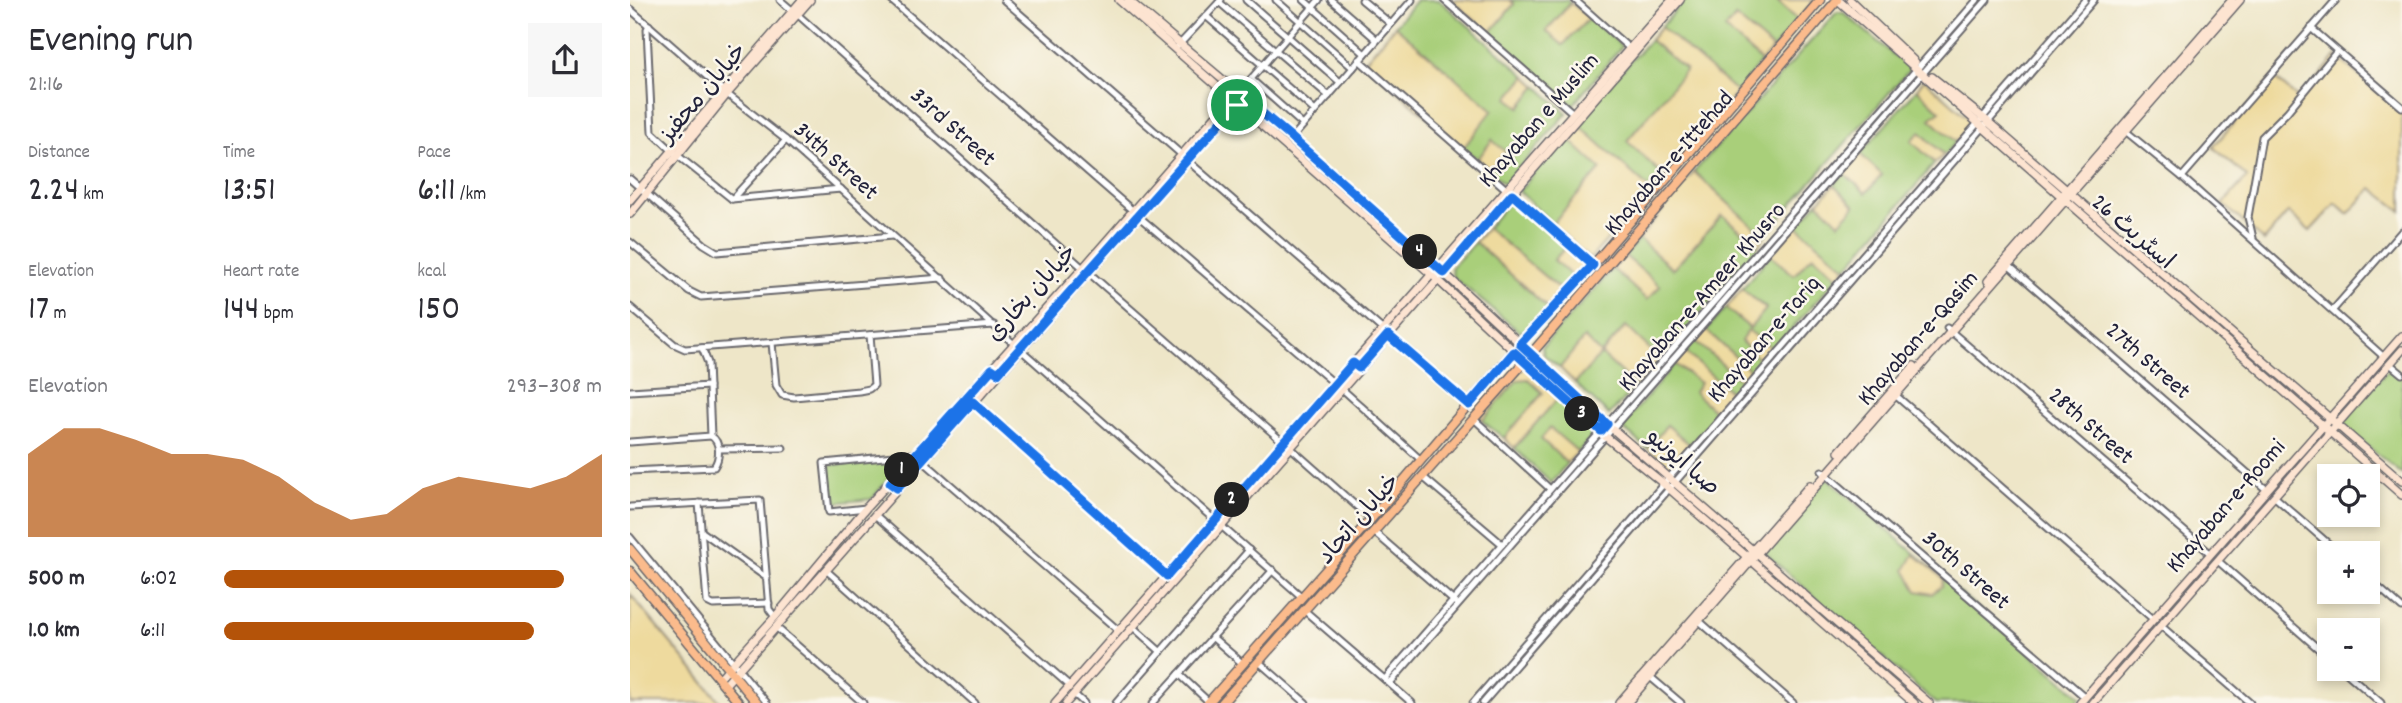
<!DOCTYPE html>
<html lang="en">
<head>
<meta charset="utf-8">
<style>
  body { margin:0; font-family:Dekko,"Playpen Sans Arabic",sans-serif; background:#f7f7f7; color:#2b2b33; height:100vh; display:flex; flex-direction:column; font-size:26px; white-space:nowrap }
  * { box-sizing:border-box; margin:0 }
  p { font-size:23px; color:#7c7c81 }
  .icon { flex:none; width:38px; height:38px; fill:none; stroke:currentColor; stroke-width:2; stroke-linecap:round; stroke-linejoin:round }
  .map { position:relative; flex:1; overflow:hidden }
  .drawer { display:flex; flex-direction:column; background:#fff; width:630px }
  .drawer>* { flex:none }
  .fabs { position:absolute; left:1687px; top:464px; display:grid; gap:14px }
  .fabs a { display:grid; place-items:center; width:63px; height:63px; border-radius:0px; background:#fff; box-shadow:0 4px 10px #0003; font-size:35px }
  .pin { position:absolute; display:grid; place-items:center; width:60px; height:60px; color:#fff; margin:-30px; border:4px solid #fff; border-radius:50%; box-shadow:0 2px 7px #0007 }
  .km { position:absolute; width:35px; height:35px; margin:-18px; border-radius:50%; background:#222; color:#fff; font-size:19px; line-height:35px; text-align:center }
  .round { display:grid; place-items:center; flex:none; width:74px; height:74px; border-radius:0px; background:#f7f7f7 }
  .overview { display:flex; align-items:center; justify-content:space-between; height:119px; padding:0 28px }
  h1 { font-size:38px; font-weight:600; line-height:52px }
  .figures { display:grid; grid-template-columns:repeat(3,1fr); gap:10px; height:119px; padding:7px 28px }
  .figures div { display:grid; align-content:center }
  .figures b { font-size:35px; font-weight:600 }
  .figures small { font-size:19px; font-weight:400 }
  .figures p { font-size:19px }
  .chart { height:196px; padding:14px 28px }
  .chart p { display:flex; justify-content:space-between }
  .chart svg { width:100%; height:126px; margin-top:7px; fill:#b45309; opacity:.7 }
  ul { padding:0 28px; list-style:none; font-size:23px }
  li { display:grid; grid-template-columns:112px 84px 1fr; align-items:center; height:52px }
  li i { height:18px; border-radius:9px; background:#b45309 }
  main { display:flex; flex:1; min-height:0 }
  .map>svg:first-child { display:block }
  .green { fill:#a9cf7a; stroke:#66785a; stroke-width:2 }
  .sand { fill:#eeda9e; stroke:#887e6c; stroke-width:2 }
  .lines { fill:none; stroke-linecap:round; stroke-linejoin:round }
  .street-casing { stroke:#69676c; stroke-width:9 }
  .secondary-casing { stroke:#69676c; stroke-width:10 }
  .primary-casing { stroke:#69676c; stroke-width:11 }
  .street { stroke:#fff; stroke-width:5 }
  .secondary { stroke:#fde4d1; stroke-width:7 }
  .primary { stroke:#fbbb8c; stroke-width:8 }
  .route-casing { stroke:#fff; stroke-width:14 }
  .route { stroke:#1a73e8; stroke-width:9 }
  .labels { text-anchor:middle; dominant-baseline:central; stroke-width:5; stroke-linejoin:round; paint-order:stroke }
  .street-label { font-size:24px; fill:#22223b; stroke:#fbf7ec }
</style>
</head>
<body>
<main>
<section class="drawer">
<div class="overview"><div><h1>Evening run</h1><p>21:16</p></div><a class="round"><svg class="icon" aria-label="share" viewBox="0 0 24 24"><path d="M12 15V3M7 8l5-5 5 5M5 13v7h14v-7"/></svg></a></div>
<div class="figures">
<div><p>Distance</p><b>2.24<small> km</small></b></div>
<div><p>Time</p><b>13:51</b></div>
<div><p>Pace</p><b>6:11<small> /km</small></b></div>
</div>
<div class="figures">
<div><p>Elevation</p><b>17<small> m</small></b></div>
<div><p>Heart rate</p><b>144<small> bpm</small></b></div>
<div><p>kcal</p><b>150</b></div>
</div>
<div class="chart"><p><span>Elevation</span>293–308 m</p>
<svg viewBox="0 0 160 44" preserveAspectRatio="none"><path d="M0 44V15L10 6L20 6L30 10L40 15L50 15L60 17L70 23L80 32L90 38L100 36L110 27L120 23L130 25L140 27L150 23L160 15V44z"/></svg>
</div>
<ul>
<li><b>500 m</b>6:02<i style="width:90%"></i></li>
<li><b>1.0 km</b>6:11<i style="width:82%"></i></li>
</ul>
</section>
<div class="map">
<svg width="1772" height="703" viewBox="0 0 1772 703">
  <rect width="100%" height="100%" fill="#fbf7ec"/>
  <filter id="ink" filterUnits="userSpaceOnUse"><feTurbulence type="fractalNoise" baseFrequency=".0143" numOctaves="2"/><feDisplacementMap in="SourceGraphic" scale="14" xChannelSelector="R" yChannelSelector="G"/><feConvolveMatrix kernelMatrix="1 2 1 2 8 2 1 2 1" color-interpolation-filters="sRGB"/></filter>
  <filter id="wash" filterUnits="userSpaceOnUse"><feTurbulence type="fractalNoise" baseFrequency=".00686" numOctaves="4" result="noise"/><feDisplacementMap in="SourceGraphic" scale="28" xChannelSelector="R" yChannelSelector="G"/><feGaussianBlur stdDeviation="1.57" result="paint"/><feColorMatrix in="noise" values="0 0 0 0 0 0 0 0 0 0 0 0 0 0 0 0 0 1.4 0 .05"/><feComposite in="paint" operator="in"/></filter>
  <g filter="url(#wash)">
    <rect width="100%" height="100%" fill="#eee6c8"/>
    <g class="green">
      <path d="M786,0H809L896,76L879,97L890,107L907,86L937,113L875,184L859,171L862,141L848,159L833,148L837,88L765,26Z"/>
      <path d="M880,0H937L940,3L917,31L933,45L959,18L992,46L943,105L860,33L884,4Z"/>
      <path d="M1055,0H1146L1168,20L1143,49L1105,17L1096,29L1131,61L1107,92L1031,27Z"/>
      <path d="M1207,12L1214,13L1280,69L1134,236L1064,172Z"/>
      <path d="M1020,40L1056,70L997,141L1033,175L1021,190L945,122Z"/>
      <path d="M1287,89L1310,111L1301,119L1326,142L1314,155L1291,133L1282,140L1305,163L1216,268L1167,226L1188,202L1209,222L1225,206L1204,185L1214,173L1236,193L1252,175L1230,154Z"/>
      <path d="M935,136L972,168L922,224L889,191Z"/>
      <path d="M881,199L936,247L924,260L945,279L932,291L857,228Z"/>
      <path d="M1092,215L1129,246L1030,359L995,327L971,354L1006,386L979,415L945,383L971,354L954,338L930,368L914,355L912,347L983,269L1017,299L1030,286L995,256L1009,239L1043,269Z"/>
      <path d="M845,242L918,308L898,329L890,332L823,277L821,268Z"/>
      <path d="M1140,255L1164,275L1183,255L1208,277L1142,351L1111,341L1133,363L1123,373L1076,330L1096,308L1120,328L1136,308L1112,289Z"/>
      <path d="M1065,341L1114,383L1104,395L1055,352Z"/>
      <path d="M1045,364L1071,383L1065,392L1088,414L1060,445L1037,425L1018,449L991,427Z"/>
      <path d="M1760,367L1772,377V474L1710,424Z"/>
      <path d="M893,378L898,379L913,393L874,438L852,421L887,380Z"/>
      <path d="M929,397L967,431L948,452L920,429L911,439L937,463L921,483L884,448Z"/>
      <path d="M275,458L242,499L202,503L198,465Z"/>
      <path d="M1197,478L1451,697L1446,703H1305L1134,552Z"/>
    </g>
    <g class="sand">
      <path d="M821,0H880L884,4L860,33Z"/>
      <path d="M1146,0H1184L1168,20Z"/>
      <path d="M941,3L959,18L933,45L916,31Z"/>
      <path d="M1106,17L1143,49L1131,61L1095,29Z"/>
      <path d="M765,26L863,110L833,148L734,62Z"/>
      <path d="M1031,27L1107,92L1033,175L997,141L1056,70L1020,40Z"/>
      <path d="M1706,56L1772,113V211L1742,188L1718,214L1706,203L1680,231L1658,212L1634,241L1593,204L1617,177L1583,147L1643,77L1670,100Z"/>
      <path d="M896,76L907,86L890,107L878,98Z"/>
      <path d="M1294,79L1345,124L1326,142L1300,119L1310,111L1287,89Z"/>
      <path d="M945,122L1021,190L960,259L922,224L971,169L935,136Z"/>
      <path d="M1290,132L1314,155L1305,163L1281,141Z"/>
      <path d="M862,140L876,152L859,171L848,159Z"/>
      <path d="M1230,154L1252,175L1236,193L1214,173Z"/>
      <path d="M1064,172L1134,236L1129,246L1092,215L1043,269L1009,239Z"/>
      <path d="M1204,185L1225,206L1209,223L1188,202Z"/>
      <path d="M1167,226L1216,268L1208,277L1183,255L1164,275L1140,255Z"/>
      <path d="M857,228L932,291L918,308L845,242Z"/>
      <path d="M936,247L957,263L945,279L924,260Z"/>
      <path d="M995,256L1030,286L1017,300L983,269Z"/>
      <path d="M1112,289L1136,309L1120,328L1096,308Z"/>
      <path d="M996,326L1030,359L1006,386L971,354L945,383L930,368L954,338L971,354Z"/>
      <path d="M1076,330L1123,373L1114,383L1065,341Z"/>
      <path d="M1118,330L1144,350L1133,363L1111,341Z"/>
      <path d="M1055,352L1104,395L1088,414L1064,392L1070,383L1045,364Z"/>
      <path d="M894,366L929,397L884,448L874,438L913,393L898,379L887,380L852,421L849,418Z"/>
      <path d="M1037,425L1060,445L1041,470L1018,449Z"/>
      <path d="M920,428L948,452L937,463L911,439Z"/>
      <path d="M1284,554L1313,578L1312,586L1302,594L1287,591L1275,570Z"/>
      <path d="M0,594L91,703H0Z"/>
    </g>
  </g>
  <g filter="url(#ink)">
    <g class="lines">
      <defs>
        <g id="street">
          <path d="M150,0L163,11"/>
          <path d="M261,0L502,210"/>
          <path d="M374,0L552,155"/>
          <path d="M616,0L710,82"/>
          <path d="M646,0L723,68"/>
          <path d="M674,0L735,54"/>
          <path d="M701,0L747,40"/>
          <path d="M732,0L761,24"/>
          <path d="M814,0L943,113"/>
          <path d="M945,0L999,48"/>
          <path d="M589,2L699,96"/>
          <path d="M0,9L97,94L156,140L384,344"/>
          <path d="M167,14L453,268"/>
          <path d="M576,16L685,111"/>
          <path d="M19,25L17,29L22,132L47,155L102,199L211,189"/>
          <path d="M1681,28L1772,107"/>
          <path d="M548,46L591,0"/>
          <path d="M729,60L876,189"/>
          <path d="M621,79L673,125"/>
          <path d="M613,97L614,89L621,79L689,0"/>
          <path d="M1493,129L1552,177L1754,357"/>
          <path d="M662,138L782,0"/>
          <path d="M558,161L753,330"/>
          <path d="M1552,177L1706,0"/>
          <path d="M0,179L74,244L87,252L262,236"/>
          <path d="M882,194L963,265"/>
          <path d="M102,199L156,140"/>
          <path d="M507,215L705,384"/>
          <path d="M1623,238L1618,217L1632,137L1657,112L1707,51"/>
          <path d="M0,242L59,291L71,297L312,278"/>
          <path d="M1377,264L1637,490"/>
          <path d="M458,272L653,442"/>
          <path d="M0,307L44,344L55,349L364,325"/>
          <path d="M1703,310L1772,231"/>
          <path d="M1317,328L1581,554"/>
          <path d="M758,335L839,405"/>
          <path d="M142,343L146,385L152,395L164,397L229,391L239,389L244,385L240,335"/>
          <path d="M390,349L672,597"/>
          <path d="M1760,364L1772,374"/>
          <path d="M711,388L791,460"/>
          <path d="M0,391L79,386"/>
          <path d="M1264,394L1523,619"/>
          <path d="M343,402L537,576"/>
          <path d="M844,419L920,489"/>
          <path d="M0,442L81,436L78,363L72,348"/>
          <path d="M661,448L741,519"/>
          <path d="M89,449L153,448"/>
          <path d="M292,460L489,631"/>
          <path d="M0,471L84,467C90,458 91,442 81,436"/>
          <path d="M1192,471L1455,697"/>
          <path d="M793,477L872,544"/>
          <path d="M1645,497L1709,553"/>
          <path d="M69,503L77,602L83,605L139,603"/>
          <path d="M0,507L130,500L139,609L145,617"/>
          <path d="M236,508L199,512L194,463L284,454"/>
          <path d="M245,515L440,686"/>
          <path d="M71,531L137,578"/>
          <path d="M744,532L826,603"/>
          <path d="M0,537L137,703"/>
          <path d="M1588,561L1699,658"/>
          <path d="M197,571L345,703"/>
          <path d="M1738,578L1772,608"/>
          <path d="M675,611L782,703"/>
          <path d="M1067,619L1163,703"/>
          <path d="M1531,626L1620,703"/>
          <path d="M503,627L531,652"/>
          <path d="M147,628L233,703"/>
          <path d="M582,637L613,664"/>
          <path d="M629,662L676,703"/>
          <path d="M1711,668L1751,703"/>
          <path d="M549,674L579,702"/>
          <path d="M1018,675L1051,703"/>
          <path d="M755,679L1347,0"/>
          <path d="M760,683L1357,0"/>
          <path d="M444,694L454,703"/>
          <path d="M486,703L619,550"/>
          <path d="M523,703L643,570"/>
          <path d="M843,703L1455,0"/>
          <path d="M853,703L1464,0"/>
        </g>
        <g id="secondary">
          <path d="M489,0L808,280L976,437L1034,484L1284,703"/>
          <path d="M498,0L662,138L814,273L977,424L1299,703"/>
          <path d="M1208,0L1772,495"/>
          <path d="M1220,0L1285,62"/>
          <path d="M1302,77L1357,121L1772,481"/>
          <path d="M0,200L172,0"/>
          <path d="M0,214L97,94L180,0"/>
          <path d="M808,268L1042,0"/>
          <path d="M814,273L1050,0"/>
          <path d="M1358,281L1602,0"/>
          <path d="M1209,452L1284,366"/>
          <path d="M90,678L145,617L236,508L453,268L604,95"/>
          <path d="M95,685L608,103"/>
          <path d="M425,703L802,274"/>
          <path d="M436,703L808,280"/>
          <path d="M989,703L1180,485"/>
          <path d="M997,703L1610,0"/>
          <path d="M1450,703L1772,336"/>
          <path d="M1463,703L1772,350"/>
        </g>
        <g id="primary">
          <path d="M0,549L127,703"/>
          <path d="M0,571L109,703"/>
          <path d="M578,703L741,519L890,344L963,265L1190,0"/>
          <path d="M592,703L895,361L1207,0"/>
        </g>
      </defs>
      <use href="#street" class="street-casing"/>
      <use href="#secondary" class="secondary-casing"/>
      <use href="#primary" class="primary-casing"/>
      <use href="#street" class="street"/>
      <use href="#secondary" class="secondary"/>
      <use href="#primary" class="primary"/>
    </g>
  </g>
  <g class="lines" filter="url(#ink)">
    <defs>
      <path id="route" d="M613,97L662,138L814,273L882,194L963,265L890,344L977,424L971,431L884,352L839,405L758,335L729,368L723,363L537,576L343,402L267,488L260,483L362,369L368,373Z"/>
    </defs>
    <use href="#route" class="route-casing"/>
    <use href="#route" class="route"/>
  </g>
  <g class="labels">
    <g class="street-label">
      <text transform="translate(74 94) rotate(-50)">خیابان محفیز</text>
      <text transform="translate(910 121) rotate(-49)">Khayaban e Muslim</text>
      <text transform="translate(322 128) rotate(42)">33rd Street</text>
      <text transform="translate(205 162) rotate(42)">34th Street</text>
      <text transform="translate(1040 164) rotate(-49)">Khayaban-e-Ittehad</text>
      <text transform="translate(1502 233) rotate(41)">اسٹریٹ 26</text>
      <text transform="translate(403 294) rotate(-48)">خیابان بخاری</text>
      <text transform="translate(1073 298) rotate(-49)">Khayaban-e-Ameer Khusro</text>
      <text transform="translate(1289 339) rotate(-49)">Khayaban-e-Qasim</text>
      <text transform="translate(1135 340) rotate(-49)">Khayaban-e-Tariq</text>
      <text transform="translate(1517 362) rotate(41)">27th Street</text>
      <text transform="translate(1460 427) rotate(41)">28th Street</text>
      <text transform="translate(1052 463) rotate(41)">صبا ایونیو</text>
      <text transform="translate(1597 507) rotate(-49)">Khayaban-e-Roomi</text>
      <text transform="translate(730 520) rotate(-49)">خیابان اتحاد</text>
      <text transform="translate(1335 571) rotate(41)">30th Street</text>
    </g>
  </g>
</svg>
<div class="fabs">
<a><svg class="icon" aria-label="locate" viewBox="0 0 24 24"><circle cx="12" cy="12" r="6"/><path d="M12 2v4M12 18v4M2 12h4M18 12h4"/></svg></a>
<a>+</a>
<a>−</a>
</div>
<div class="pin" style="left:607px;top:105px;background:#1e9e55"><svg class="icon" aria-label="arrive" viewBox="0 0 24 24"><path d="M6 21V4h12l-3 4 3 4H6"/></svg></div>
<b class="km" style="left:272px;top:470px">1</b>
<b class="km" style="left:602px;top:500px">2</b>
<b class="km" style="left:952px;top:414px">3</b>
<b class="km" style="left:790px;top:252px">4</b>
</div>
</main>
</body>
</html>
